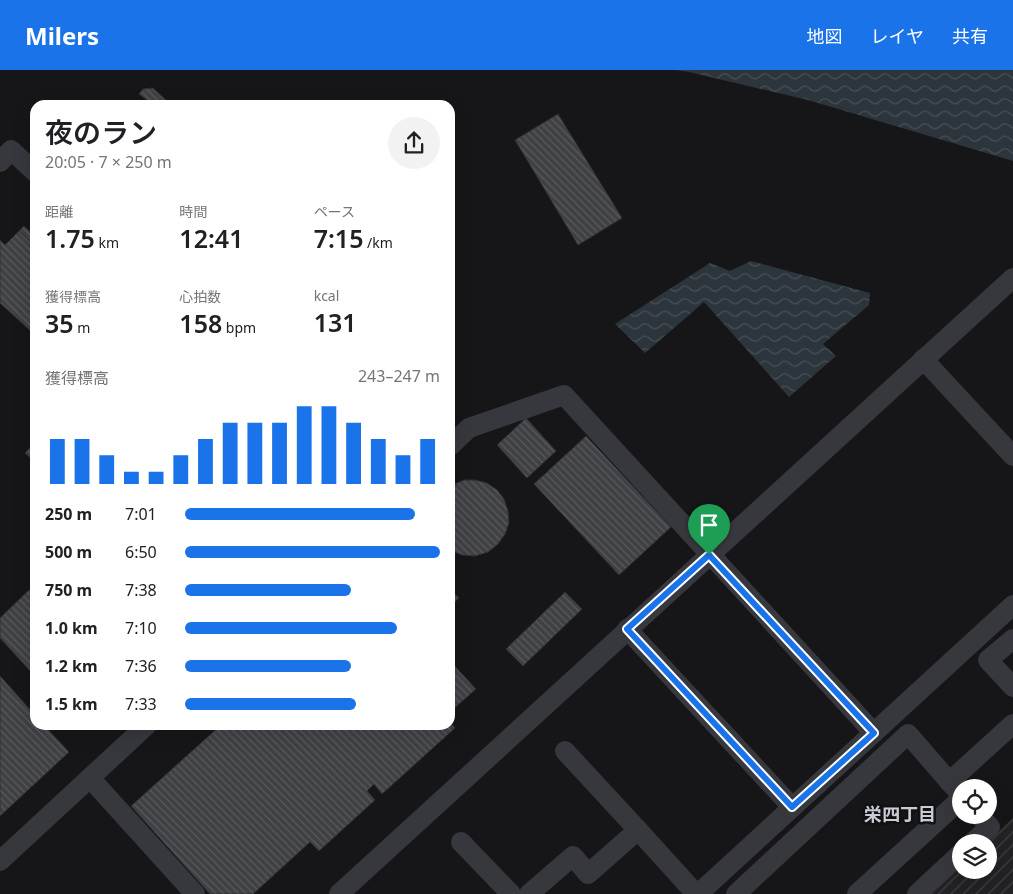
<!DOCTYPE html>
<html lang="ja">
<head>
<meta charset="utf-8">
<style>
  body { margin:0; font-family:"Noto Sans","Noto Sans JP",sans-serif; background:#f2f2f2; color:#202124; height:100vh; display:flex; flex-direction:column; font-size:19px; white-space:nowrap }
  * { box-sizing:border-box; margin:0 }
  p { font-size:16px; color:#757577 }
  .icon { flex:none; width:28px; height:28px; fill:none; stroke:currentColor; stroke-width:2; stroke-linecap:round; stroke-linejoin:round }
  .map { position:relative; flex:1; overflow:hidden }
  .sheet { position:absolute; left:30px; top:30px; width:425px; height:630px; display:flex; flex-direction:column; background:#fff; border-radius:15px; box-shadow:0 5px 20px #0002 }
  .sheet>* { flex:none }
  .tools { position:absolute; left:952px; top:709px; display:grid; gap:10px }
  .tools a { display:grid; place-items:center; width:45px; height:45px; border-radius:50%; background:#fff; box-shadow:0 5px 20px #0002; font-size:25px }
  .pin { position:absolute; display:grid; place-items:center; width:42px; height:42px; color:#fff; margin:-51px -21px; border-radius:50% 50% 50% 0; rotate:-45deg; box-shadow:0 0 5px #0007 }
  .pin .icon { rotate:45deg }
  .round { display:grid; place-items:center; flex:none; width:52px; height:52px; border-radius:26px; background:#f2f2f2 }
  .headline { display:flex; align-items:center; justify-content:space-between; height:85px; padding:0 15px }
  h1 { font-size:28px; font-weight:600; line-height:38px }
  .figures { display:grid; grid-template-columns:repeat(3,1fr); gap:8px; height:85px; padding:5px 15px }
  .figures div { display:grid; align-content:center }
  .figures b { font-size:25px; font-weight:600 }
  .figures small { font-size:14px; font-weight:400 }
  .figures p { font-size:14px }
  .chart { height:140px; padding:10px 15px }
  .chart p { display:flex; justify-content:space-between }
  .chart svg { width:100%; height:90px; margin-top:5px; stroke:#1a73e8; stroke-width:6 }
  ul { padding:0 15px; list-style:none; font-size:16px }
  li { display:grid; grid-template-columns:80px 60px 1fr; align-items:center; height:38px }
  li i { height:12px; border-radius:6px; background:#1a73e8 }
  header { display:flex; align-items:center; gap:30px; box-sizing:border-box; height:70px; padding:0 25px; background:#1a73e8; color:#fff }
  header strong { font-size:24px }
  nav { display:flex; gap:28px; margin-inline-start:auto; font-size:18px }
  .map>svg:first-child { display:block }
  .industrial { fill:url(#industrial-furrows) }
  .water { fill:url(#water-waves) }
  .building { fill:url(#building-back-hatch); stroke:#303034 }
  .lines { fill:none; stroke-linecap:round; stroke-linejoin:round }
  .minor { stroke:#37383d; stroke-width:20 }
  .route-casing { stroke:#fff; stroke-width:10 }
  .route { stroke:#1a73e8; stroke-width:6 }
  .labels { text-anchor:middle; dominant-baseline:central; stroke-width:5; stroke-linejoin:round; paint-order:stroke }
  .neighbourhood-label { font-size:18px; font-weight:bold; fill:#c9ccd4; stroke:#111113 }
</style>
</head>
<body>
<header>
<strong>Milers</strong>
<nav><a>地図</a><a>レイヤ</a><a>共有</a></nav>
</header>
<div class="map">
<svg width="1013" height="824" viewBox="0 0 1013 824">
  <defs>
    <pattern id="industrial-furrows" width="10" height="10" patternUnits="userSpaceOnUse" patternTransform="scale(1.25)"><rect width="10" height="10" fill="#222225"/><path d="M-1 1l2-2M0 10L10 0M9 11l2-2" fill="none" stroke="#3f3f43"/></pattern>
    <pattern id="water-waves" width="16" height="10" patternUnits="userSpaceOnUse" patternTransform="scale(1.25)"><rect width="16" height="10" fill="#2c353c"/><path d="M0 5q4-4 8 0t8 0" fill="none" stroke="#485056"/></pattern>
    <pattern id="building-back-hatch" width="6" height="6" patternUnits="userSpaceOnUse" patternTransform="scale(1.25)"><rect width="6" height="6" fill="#404145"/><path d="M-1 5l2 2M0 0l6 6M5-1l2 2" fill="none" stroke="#595a5e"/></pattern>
  </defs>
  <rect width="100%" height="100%" fill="#161618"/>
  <path class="industrial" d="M1013,748V824H929L961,795V800H989V772H986Z"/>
  <g class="water">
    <path d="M675,0H1013V91L808,30L689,2Z"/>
    <path d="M751,191L870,223L869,235L823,274L836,286L789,327L704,232L645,283L615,254L710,193L730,201Z"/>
  </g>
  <g class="building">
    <path d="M153,18L171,35H143L147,30L139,24L143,19Z"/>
    <path d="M558,44L622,148L578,175L515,70Z"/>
    <path d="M24,156L35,166V176L19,161Z"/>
    <path d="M19,161L35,176V265L0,233V170L5,175Z"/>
    <path d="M526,348L556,381L527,408L497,375Z"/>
    <path d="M586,366L671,457L619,505L534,414Z"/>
    <path d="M35,372V392L25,383Z"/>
    <path d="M464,410H475L487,413L497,420L504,429L508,441L509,453L505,464L498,474L488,482L475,486L462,485L450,480V416Z"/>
    <path d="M450,519L459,528L450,536Z"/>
    <path d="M29,520L35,527V606L0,568V548Z"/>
    <path d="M565,522L582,539L523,596L506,579Z"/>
    <path d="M450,591L476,619L450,642Z"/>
    <path d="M0,606L35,645V655H44L69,682L0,746Z"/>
    <path d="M450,652L455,658L382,724L374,714L367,721L375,730L319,781L310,772L253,824H210L131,736L221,655H450Z"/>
  </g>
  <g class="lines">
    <g class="minor">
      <path d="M0,92L11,80L35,102"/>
      <path d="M923,289L1013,386"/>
      <path d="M450,376L469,358L564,325L874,663"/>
      <path d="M627,559L792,737"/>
      <path d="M1013,569L988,590L1013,617"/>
      <path d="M565,681L638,760"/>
      <path d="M90,708L195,824"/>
      <path d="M949,712L1013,654"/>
      <path d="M461,772L511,824"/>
      <path d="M973,772L990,757L979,745"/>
      <path d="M0,791L147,655"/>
      <path d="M339,824L1013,208"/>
      <path d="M529,824L573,786L588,804L638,760L696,824"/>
      <path d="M698,824L1013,535"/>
      <path d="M736,824L908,664L961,725"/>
      <path d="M857,824L961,729"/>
      <path d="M917,824L961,783"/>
    </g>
  </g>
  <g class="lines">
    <defs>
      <path id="route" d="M709,485L874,663L792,737L627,559Z"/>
    </defs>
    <use href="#route" class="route-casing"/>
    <use href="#route" class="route"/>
  </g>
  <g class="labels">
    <g class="neighbourhood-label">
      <text x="900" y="744">栄四丁目</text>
    </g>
  </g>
</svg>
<div class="tools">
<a><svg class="icon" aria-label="locate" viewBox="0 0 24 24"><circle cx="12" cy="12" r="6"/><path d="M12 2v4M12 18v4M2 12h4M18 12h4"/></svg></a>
<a><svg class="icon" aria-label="layers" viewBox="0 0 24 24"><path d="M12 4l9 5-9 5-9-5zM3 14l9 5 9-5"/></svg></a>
</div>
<div class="pin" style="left:709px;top:485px;background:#1e9e55"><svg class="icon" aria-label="arrive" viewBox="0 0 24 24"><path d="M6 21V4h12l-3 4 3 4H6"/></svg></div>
<section class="sheet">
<div class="headline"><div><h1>夜のラン</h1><p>20:05 · 7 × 250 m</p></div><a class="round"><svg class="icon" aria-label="share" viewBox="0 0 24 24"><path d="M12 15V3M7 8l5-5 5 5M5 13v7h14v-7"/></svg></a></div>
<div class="figures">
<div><p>距離</p><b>1.75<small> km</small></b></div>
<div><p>時間</p><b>12:41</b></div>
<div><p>ペース</p><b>7:15<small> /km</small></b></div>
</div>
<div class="figures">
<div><p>獲得標高</p><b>35<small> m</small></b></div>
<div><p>心拍数</p><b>158<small> bpm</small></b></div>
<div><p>kcal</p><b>131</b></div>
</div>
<div class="chart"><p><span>獲得標高</span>243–247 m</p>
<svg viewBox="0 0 160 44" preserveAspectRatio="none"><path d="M5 44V22M15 44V22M25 44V30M35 44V38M45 44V38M55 44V30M65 44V22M75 44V14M85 44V14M95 44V14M105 44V6M115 44V6M125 44V14M135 44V22M145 44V30M155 44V22"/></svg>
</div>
<ul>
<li><b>250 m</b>7:01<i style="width:90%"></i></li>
<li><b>500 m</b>6:50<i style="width:100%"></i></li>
<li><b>750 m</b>7:38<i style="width:65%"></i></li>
<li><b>1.0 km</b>7:10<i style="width:83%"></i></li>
<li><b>1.2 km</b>7:36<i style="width:65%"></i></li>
<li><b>1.5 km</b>7:33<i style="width:67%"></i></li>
</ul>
</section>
</div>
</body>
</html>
